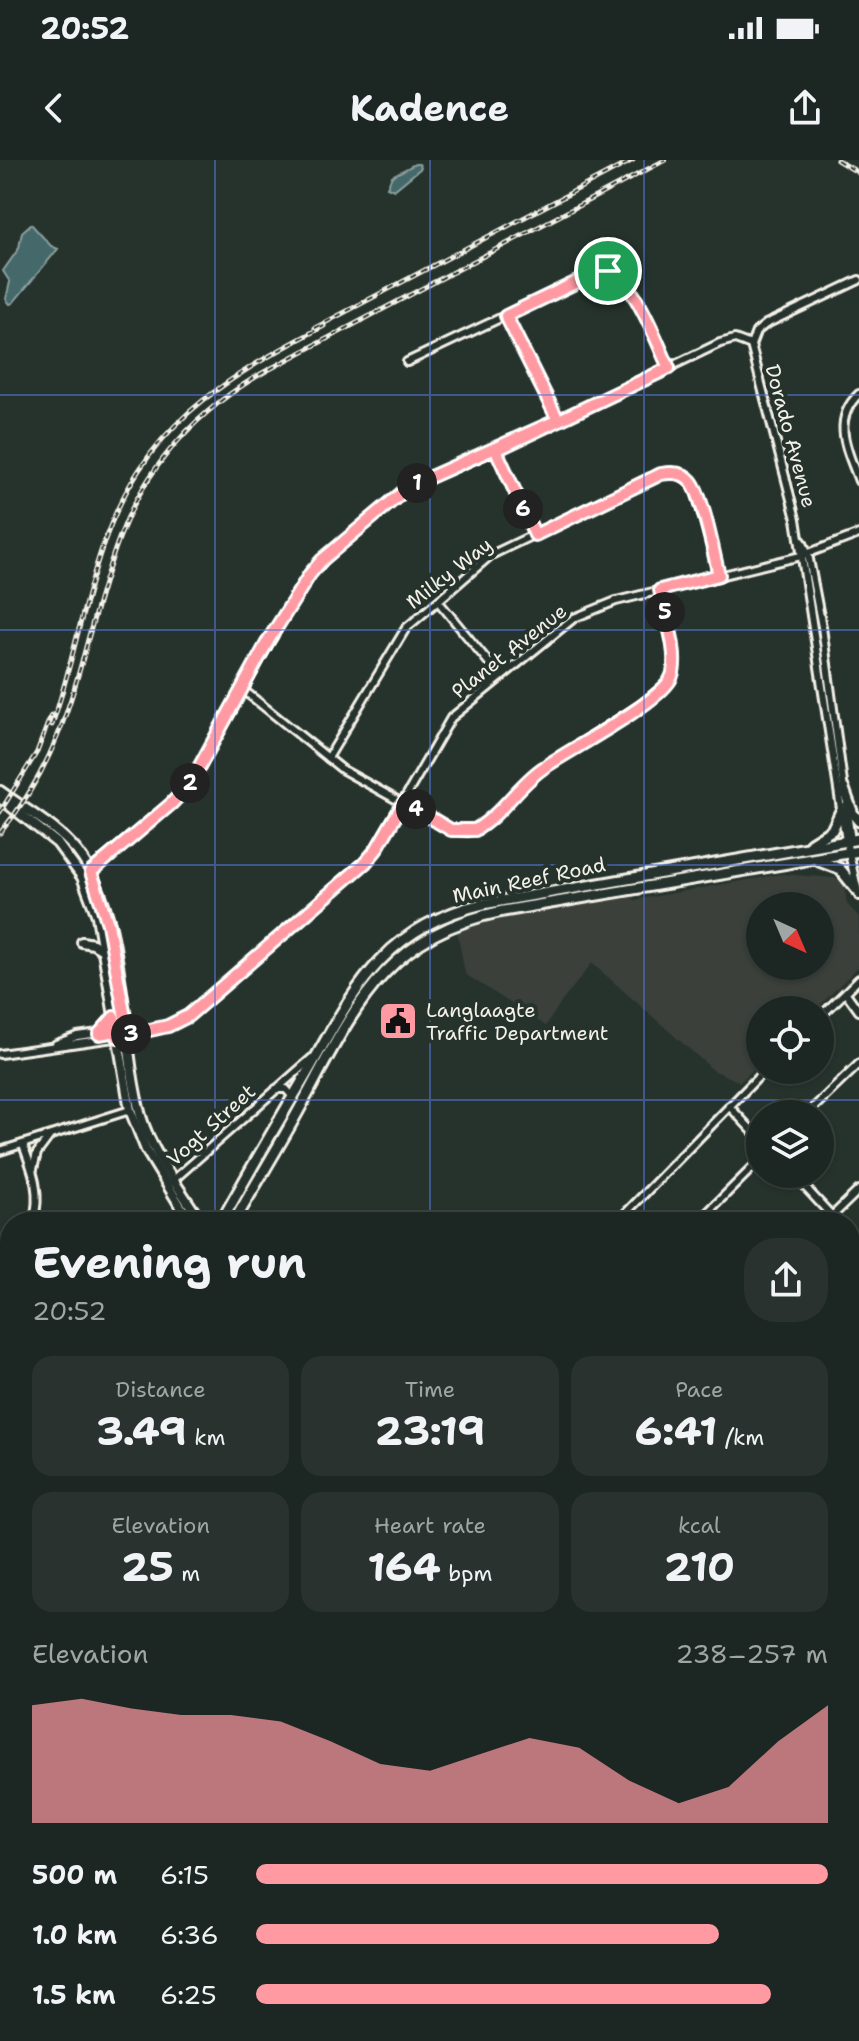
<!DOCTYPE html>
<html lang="en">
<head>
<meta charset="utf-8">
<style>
  body { margin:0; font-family:"Shantell Sans",sans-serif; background:#29322f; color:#f1f3f6; height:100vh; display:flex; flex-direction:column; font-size:30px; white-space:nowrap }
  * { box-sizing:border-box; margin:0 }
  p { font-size:26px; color:#a0a5a5 }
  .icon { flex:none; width:44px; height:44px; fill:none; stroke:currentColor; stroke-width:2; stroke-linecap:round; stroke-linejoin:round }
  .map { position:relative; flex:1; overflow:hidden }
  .panel { position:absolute; left:0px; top:1052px; width:860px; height:830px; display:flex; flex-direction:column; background:#1c2622; border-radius:32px 32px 0 0; box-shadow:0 2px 6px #0004,0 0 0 2px #3a4340 }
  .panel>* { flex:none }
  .needle { width:52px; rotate:136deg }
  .controls { position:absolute; left:746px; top:732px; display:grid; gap:16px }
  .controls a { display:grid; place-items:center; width:88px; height:88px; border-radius:50%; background:#1c2622; box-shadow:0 2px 6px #0004,0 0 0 2px #3a4340; font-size:40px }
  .pin { position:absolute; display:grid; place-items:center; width:68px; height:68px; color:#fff; margin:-34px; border:4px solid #fff; border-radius:50%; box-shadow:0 2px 8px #0007 }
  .km { position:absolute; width:40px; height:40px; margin:-20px; border-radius:50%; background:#222; color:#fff; font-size:22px; line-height:40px; text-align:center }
  .round { display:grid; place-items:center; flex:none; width:84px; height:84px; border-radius:32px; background:#29322f }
  .summary { display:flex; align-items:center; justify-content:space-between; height:136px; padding:0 32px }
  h1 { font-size:44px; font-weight:700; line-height:60px }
  .stats { display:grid; grid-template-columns:repeat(3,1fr); gap:12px; height:136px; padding:8px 32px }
  .stats div { display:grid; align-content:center; border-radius:20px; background:#29322f; text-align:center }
  .stats b { font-size:40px; font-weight:700 }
  .stats small { font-size:22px; font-weight:400 }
  .stats p { font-size:22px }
  .chart { height:224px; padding:16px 32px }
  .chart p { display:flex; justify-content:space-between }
  .chart svg { width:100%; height:144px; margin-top:8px; fill:#ff9aa2; opacity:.7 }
  ul { padding:0 32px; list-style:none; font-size:26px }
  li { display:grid; grid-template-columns:128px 96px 1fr; align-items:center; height:60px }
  li i { height:20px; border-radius:10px; background:#ff9aa2 }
  .status { display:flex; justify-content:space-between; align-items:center; height:56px; padding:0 40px; background:#1c2622; direction:ltr }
  .status svg { height:22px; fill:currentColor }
  header { display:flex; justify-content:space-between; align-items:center; height:104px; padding:0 32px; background:#1c2622; font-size:36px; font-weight:700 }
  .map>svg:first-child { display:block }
  .built { fill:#3a403a; fill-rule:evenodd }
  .park { fill:#5b7358; stroke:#a8b2a0; stroke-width:2 }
  .water { fill:#45686b; stroke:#8b9f9d; stroke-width:2 }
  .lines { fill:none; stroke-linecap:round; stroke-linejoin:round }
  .street-casing { stroke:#f4f1e8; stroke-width:12 }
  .secondary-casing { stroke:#f4f1e8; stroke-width:14 }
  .primary-casing { stroke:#f4f1e8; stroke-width:15 }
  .street { stroke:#26332d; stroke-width:6 }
  .secondary { stroke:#26332d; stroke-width:8 }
  .primary { stroke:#26332d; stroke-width:9 }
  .rail-casing { stroke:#f4f1e8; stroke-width:5 }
  .rail { stroke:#26332d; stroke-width:2; stroke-dasharray:6; stroke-linecap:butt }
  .highway-bridge-casing { stroke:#f4f1e8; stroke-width:16; stroke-linecap:butt }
  .highway-bridge { stroke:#26332d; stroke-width:10 }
  .route-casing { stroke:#fff; stroke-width:16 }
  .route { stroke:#ff9aa2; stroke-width:10 }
  .grid { fill:none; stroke:#5377dc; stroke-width:2; stroke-opacity:0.55 }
  .labels { text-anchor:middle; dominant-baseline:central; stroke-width:8; stroke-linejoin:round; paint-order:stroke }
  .street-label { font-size:20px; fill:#f4f1e8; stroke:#26332d }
  .poi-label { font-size:20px; fill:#f4f1e8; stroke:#26332d; text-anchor:start }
</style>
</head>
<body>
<div class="status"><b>20:52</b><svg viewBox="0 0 49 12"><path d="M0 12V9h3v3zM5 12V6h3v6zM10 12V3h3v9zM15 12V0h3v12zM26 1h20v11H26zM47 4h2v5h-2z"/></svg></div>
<header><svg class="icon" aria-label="back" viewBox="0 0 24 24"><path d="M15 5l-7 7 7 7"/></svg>Kadence<svg class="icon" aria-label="share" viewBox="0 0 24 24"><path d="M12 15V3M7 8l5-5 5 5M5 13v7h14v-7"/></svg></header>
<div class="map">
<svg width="859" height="1881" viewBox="0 0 859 1881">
  <rect width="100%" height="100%" fill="#26332d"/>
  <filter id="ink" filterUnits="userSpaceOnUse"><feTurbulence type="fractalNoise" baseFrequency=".0125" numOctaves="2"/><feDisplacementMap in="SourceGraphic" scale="16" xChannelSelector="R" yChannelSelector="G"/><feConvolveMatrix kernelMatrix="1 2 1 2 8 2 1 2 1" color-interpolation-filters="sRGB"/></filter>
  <g filter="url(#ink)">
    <g class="built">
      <path d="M781,714L835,718L844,725L847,744L859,757V806L815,850H760V903L740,922L713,910L592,803L559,845L546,866L465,814L457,770L478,763L633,735L634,740ZM820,746V806H760V746Z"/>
      <path d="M10,1674V1853L0,1835V1679Z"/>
      <path d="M21,1872H49L55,1881H26Z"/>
      <path d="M437,1872H523L529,1881H443Z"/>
    </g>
    <g class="park">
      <path d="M859,1331V1382L850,1384V1338Z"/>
      <path d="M859,1458V1629L850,1632V1466Z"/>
      <path d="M366,1872H421L427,1881H352Z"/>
    </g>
    <g class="water">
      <path d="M415,4H419L421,8L394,30L387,27L392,16Z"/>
      <path d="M31,64L51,86L58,89L13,143L10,144L6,139L10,122L3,111L19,88L22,72Z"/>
    </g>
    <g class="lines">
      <defs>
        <g id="street">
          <path d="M506,156L558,260"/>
          <path d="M751,185L796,359L846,681L859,736"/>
          <path d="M751,185L756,172L766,164L859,120"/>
          <path d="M407,202L600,111C609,110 616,111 623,118C637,133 659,187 669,208"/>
          <path d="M859,234C831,260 847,290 859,321"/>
          <path d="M496,290L535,375"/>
          <path d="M802,381L808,394L822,467L844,630"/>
          <path d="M438,441L500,516"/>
          <path d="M242,529L343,610L451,670L468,672L483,666L540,610L642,544L670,521L674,509V496L660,430"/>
          <path d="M328,598L406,468L438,441L491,395L661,314L678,313L694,325L719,415"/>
          <path d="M846,645L851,681"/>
          <path d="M82,717L171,644L190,624L288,449L310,414L334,390L410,326L496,290L720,183L735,179L751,185"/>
          <path d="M846,833L859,851"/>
          <path d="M820,857L859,819"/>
          <path d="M56,884L77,876L127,869L136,872L154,870L176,863L202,845L372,695L451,558L574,458L616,441L801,396L859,374"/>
          <path d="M0,894L121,877"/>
          <path d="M276,929H286L293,937"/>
          <path d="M729,946L760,979"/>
          <path d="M807,954L859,904"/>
          <path d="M23,985C33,1011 42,1034 33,1062"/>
          <path d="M0,991L130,950"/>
          <path d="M33,1009L37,993L49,977"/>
          <path d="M793,1014L832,1056"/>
          <path d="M170,1023L312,898"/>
          <path d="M617,1062L765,910"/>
          <path d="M698,1062L760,1000"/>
          <path d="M826,1062L859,1030"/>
          <path d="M0,1129L10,1117"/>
          <path d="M850,1259L859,1268"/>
          <path d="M0,1316L10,1323"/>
          <path d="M850,1328L859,1321"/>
          <path d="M850,1691L859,1684"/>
          <path d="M850,1737L859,1750"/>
          <path d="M850,1766L859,1760"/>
          <path d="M125,1872L131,1881"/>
          <path d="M327,1872L333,1881"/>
          <path d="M429,1872L435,1881"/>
          <path d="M529,1872L535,1881"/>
          <path d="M631,1872L637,1881"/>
          <path d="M223,1881L237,1872"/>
          <path d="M561,1881L574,1872"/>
          <path d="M677,1881L691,1872"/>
        </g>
        <g id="secondary">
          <path d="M0,631C26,650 56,666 77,691C129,757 119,877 141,956C152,994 180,1028 201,1062"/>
          <path d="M0,638L57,683L82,717L97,756L130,950L146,990L190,1062"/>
          <path d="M82,782L93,784L103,790"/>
          <path d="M99,874L114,857"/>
          <path d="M0,1853L10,1868"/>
          <path d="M12,1872L18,1881"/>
          <path d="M736,1872L741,1881"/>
        </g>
        <g id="primary">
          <path d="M844,629L853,654L859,661"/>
          <path d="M811,683L832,670L841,651"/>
          <path d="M819,701L840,709L856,729"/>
          <path d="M221,1062C247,1016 273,970 300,925C350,840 377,768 483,744L859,679"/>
          <path d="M234,1062C256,1023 280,985 301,946C354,849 384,775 503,751L859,691"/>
          <path d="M0,1416L10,1373"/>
          <path d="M0,1509L10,1432"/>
          <path d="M0,1576L10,1588"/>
          <path d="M850,1842L859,1836"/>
          <path d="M792,1881L805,1872"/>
        </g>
      </defs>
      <use href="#street" class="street-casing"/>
      <use href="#secondary" class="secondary-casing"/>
      <use href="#primary" class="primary-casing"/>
      <use href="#street" class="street"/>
      <use href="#secondary" class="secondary"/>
      <use href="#primary" class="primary"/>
      <defs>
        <g id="rail">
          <path d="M837,0L859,13"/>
          <path d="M315,168L633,0"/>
          <path d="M52,565C72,507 82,446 102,388C143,267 218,222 324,166"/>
          <path d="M0,652L37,592L51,555"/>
          <path d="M0,673C78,580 79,482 120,376C147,304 200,248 266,211L665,0"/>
          <path d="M850,1858L859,1852"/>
          <path d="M812,1881L826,1872"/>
          <path d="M842,1881L859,1869"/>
        </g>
      </defs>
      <use href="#rail" class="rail-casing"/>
      <use href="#rail" class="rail"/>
      <defs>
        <path id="highway-bridge" d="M0,1473L10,1459"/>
      </defs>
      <use href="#highway-bridge" class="highway-bridge-casing"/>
      <use href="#highway-bridge" class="highway-bridge"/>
    </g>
  </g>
  <g class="lines" filter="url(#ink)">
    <defs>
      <path id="route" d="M608,111H600L506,156L558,260L410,326L322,400L310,414L268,481L190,624L171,644L91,712L108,764L127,869L99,874L114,857L118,877L168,866L188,856L365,703L376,690L404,642L451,670H475C502,654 518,625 543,608C571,589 655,545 670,520C682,501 665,452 660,430L719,415C714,396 703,335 691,321C684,312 672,312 661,314L535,375L496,290L669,208C658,185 633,116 608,111"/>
    </defs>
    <use href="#route" class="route-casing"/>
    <use href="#route" class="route"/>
  </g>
  <path class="grid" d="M215,0V1062M430,0V1062M644,0V1062M0,235H859M0,470H859M0,705H859M0,940H859M0,1176H10M850,1176H859M0,1411H10M850,1411H859M0,1646H10M850,1646H859M215,1872V1881M430,1872V1881M644,1872V1881"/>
  <defs>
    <symbol id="civic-square" viewBox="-11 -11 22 22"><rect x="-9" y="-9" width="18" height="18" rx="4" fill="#ff9aa2" stroke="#26332d"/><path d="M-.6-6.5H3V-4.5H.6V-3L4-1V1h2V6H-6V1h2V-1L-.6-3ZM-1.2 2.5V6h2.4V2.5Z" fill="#111"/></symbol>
  </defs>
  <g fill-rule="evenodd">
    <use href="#civic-square" x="376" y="839" width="44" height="44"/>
  </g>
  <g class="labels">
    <g class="street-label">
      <text transform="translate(791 276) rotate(75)">Dorado Avenue</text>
      <text transform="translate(449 413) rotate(-38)">Milky Way</text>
      <text transform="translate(509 491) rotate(-38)">Planet Avenue</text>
      <text transform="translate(529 720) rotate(-12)">Main Reef Road</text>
      <text transform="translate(211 965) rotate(-42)">Vogt Street</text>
    </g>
    <g class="poi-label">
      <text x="426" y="850">Langlaagte<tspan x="426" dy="23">Traffic Department</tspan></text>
    </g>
  </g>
</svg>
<div class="controls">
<a><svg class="needle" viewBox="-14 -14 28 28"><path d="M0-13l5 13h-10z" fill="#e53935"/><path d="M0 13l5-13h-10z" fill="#a0a5a5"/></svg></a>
<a><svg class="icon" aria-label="locate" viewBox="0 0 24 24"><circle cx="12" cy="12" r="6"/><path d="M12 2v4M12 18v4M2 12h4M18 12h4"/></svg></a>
<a><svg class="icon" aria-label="layers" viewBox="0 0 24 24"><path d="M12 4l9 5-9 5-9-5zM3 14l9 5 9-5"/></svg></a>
</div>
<div class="pin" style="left:608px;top:111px;background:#1e9e55"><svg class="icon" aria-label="arrive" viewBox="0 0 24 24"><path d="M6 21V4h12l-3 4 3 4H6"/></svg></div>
<b class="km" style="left:417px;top:323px">1</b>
<b class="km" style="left:190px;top:623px">2</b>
<b class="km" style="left:131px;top:874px">3</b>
<b class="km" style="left:416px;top:649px">4</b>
<b class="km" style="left:665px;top:452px">5</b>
<b class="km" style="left:523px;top:349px">6</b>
<section class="panel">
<div class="summary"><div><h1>Evening run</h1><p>20:52</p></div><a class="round"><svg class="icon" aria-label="share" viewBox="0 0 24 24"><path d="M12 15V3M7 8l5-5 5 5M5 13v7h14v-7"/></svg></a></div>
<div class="stats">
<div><p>Distance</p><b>3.49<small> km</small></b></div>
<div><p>Time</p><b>23:19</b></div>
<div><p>Pace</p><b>6:41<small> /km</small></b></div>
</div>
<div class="stats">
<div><p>Elevation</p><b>25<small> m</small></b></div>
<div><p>Heart rate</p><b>164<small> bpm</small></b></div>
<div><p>kcal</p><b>210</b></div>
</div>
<div class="chart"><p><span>Elevation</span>238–257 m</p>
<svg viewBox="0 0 160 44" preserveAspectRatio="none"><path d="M0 44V8L10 6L20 9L30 11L40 11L50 13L60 19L70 26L80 28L90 23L100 18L110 21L120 31L130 38L140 33L150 19L160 8V44z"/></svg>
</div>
<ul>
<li><b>500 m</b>6:15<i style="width:100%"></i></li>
<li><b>1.0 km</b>6:36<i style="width:81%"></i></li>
<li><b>1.5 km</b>6:25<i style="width:90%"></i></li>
</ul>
</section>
</div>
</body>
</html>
